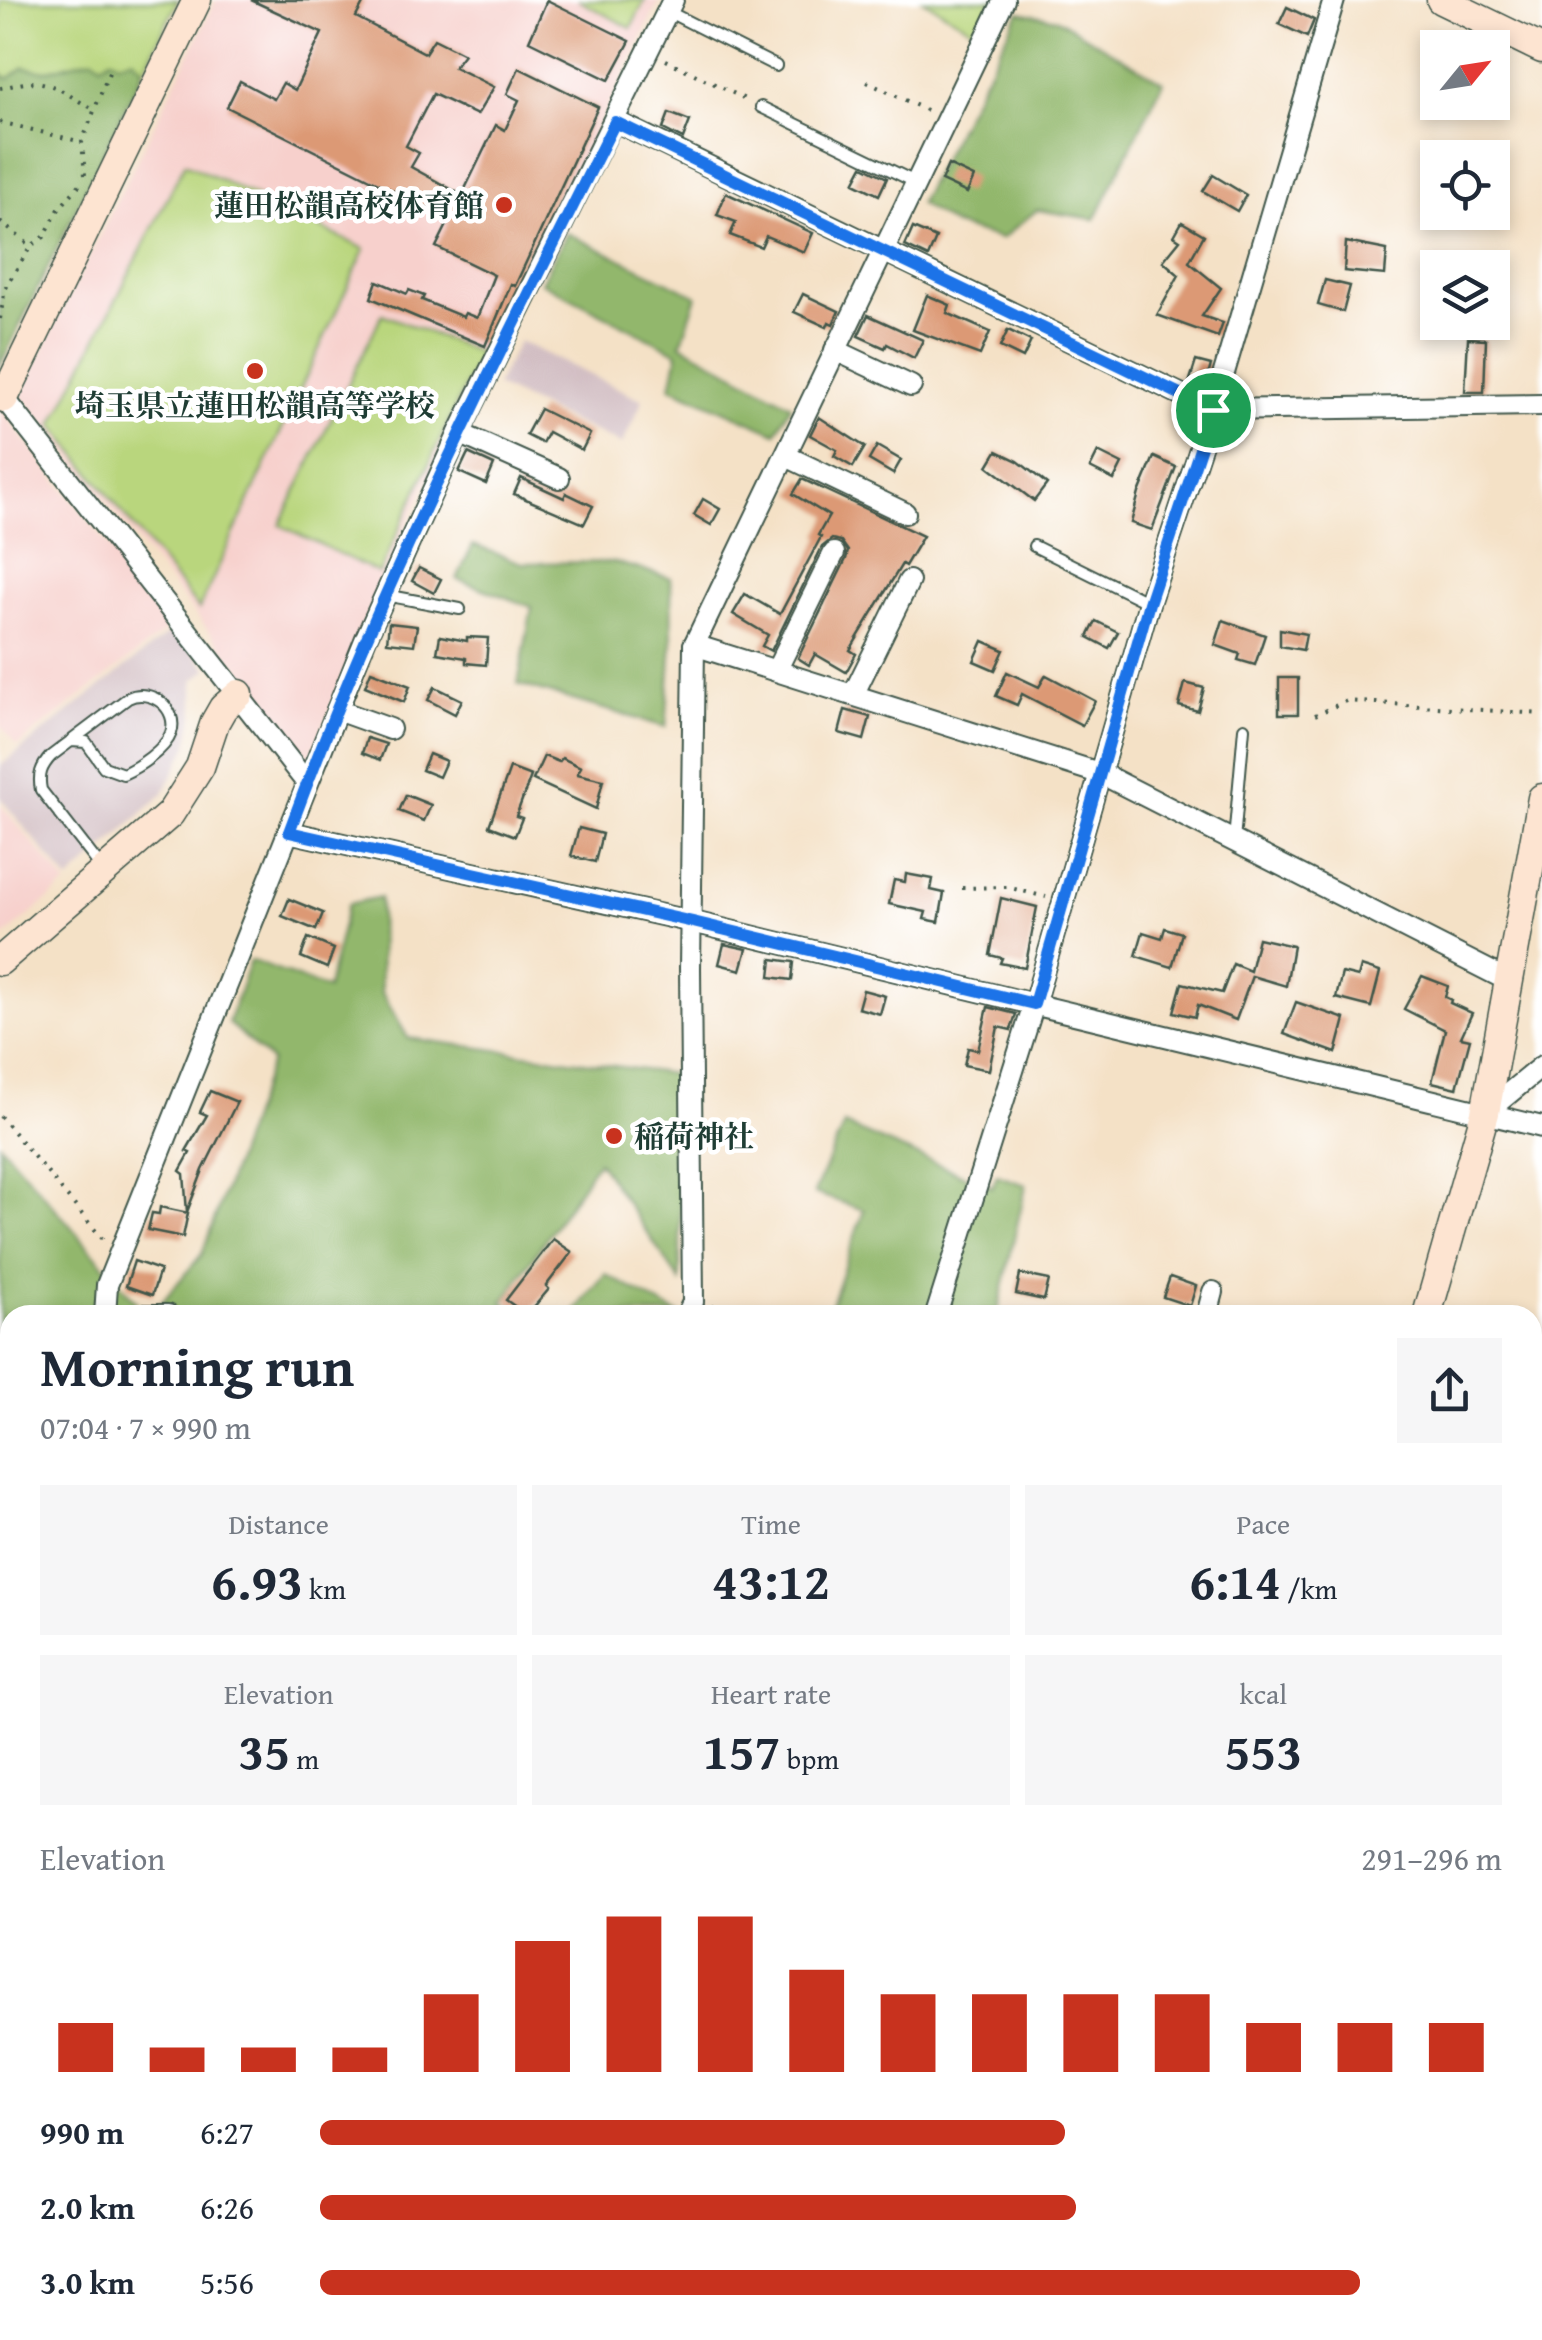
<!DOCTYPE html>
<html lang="en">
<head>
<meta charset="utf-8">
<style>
  body { margin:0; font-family:"Gentium Book Plus","Noto Serif JP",serif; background:#f6f6f7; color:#1f2937; height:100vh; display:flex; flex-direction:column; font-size:38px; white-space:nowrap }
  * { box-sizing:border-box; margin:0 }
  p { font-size:32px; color:#747a83 }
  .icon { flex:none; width:55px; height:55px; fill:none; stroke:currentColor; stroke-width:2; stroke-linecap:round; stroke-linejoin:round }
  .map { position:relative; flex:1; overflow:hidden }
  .drawer { position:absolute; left:0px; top:1305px; width:1542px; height:1035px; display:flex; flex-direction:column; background:#fff; border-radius:30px 30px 0 0; box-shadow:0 5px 15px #0003 }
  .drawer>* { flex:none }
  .needle { width:65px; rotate:60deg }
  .fabs { position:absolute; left:1420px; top:30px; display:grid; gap:20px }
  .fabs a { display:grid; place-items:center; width:90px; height:90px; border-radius:0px; background:#fff; box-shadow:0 5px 15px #0003; font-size:50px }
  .pin { position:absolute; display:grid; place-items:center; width:85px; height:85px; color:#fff; margin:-42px; border:5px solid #fff; border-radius:50%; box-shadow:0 2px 10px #0007 }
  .round { display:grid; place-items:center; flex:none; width:105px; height:105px; border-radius:0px; background:#f6f6f7 }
  .head { display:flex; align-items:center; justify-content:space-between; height:170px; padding:0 40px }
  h1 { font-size:55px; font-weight:800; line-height:75px }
  .metrics { display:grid; grid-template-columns:repeat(3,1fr); gap:15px; height:170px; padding:10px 40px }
  .metrics div { display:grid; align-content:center; border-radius:0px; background:#f6f6f7; text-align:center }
  .metrics b { font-size:50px; font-weight:800 }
  .metrics small { font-size:28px; font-weight:400 }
  .metrics p { font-size:28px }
  .chart { height:280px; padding:20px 40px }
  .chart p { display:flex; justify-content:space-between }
  .chart svg { width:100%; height:180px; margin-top:10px; stroke:#c8321e; stroke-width:6 }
  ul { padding:0 40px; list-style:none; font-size:32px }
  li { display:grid; grid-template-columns:160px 120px 1fr; align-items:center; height:75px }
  li i { height:25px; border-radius:12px; background:#c8321e }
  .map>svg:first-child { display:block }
  .built { fill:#f7d0cc }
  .industrial { fill:#d2bec3 }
  .green { fill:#b9d67d; stroke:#6c8a58; stroke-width:2.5 }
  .forest { fill:#92b76c; stroke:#587a50; stroke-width:2.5 }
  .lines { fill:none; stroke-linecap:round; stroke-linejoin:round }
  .stream { stroke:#74b6e9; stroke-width:6 }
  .building { fill:#dc9974 }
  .lane-casing { stroke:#3f564a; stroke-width:14 }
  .street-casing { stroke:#3f564a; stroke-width:24 }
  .secondary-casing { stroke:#3f564a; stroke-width:31 }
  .path { stroke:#3f564a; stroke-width:4; stroke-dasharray:2.5 8; stroke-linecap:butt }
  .lane { stroke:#fff; stroke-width:10 }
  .street { stroke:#fff; stroke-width:20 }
  .secondary { stroke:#fde4d1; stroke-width:28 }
  .route-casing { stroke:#fff; stroke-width:20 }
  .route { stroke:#1a73e8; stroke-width:12 }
  .poi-dot { fill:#c8321e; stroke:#fff; stroke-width:4 }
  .labels { text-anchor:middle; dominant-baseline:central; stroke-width:9; stroke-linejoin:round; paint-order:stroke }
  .poi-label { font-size:30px; font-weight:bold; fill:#1f3d34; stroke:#fff; text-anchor:end }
</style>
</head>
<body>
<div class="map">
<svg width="1542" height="2340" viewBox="0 0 1542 2340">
  <rect width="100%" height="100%" fill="#fff"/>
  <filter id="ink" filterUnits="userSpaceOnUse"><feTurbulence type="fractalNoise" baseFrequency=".01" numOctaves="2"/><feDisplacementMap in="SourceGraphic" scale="20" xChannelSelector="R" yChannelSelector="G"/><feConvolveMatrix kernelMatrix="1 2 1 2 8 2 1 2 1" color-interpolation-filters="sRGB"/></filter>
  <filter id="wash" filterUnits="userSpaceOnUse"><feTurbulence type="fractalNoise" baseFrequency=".0048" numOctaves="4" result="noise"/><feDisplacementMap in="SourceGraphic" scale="40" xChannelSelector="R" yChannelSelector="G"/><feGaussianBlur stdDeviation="2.25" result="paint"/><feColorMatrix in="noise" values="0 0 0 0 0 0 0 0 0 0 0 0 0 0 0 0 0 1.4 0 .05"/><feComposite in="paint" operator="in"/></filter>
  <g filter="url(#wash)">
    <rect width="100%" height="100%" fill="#f4e1c6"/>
    <g class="built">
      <path d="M216,0H660L489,348L382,579L310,758L21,395Z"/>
      <path d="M0,409L172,626L17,746L0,725Z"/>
      <path d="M0,804L67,884L0,940Z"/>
    </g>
    <g class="industrial">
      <path d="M519,341L643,400L622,445L496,386Z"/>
      <path d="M174,629L208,669L194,680V716L188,745L163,794L69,881L0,798V766Z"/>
    </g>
    <g class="green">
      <path d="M0,0H178L0,366Z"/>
      <path d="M578,0H645L631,28Z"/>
      <path d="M923,0H993L978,32Z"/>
      <path d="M185,163L365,249L199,609L53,425Z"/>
      <path d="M382,314L480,353L379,573L280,525Z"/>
      <path d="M1533,1717L1542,1719V1856L1533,1861Z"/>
      <path d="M1542,1984V2212L1533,2216L1532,1994Z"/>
    </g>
    <g class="forest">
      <path d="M1019,12L1057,19L1163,82L1095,219L1037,210L1001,239L955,226L919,203Z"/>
      <path d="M93,58L101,64L111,58L119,62L132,58L144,69L0,366V72L8,79L24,67L45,71Z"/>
      <path d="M567,233L697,296L681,344L791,405L776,433L671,387L678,353L541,282Z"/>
      <path d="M473,545L522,563L614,562L671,578L672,642L666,727L518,684L532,607L457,579Z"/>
      <path d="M380,897L381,992L408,1038L681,1075L680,1281L598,1161L503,1302L520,1315H151L202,1254L271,1061L228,1023L250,960L327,989L348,904Z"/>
      <path d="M844,1125L992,1187L997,1175L1026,1185L997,1315H852L830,1307L864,1210L814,1193Z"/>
      <path d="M0,1144L147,1315H10V1995L0,1992Z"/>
      <path d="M605,1274L680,1315H572Z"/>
    </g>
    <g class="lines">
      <g class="stream">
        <path d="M1532,1745L1542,1748"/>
        <path d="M781,2340L786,2330"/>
      </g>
    </g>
    <g id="blocks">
      <g class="building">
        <path d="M251,0H365L356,17L425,53L434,39L464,54L454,67L494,87L477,115L433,94L406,146L419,153L411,167L462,195L496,125L505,130L519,100L507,94L519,68L598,107L515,286L511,284L485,346L371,298L377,281L407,294L409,290L424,296L422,300L463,317L465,313L477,318L494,275L436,247L450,219L227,107L240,81L274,99L283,83L295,90L322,33Z"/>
        <path d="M547,0L630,41L609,80L529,41Z"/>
        <path d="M1287,7L1314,20L1307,37L1279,24Z"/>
        <path d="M669,113L690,121L683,139L663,129Z"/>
        <path d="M948,165L974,177L967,193L941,181Z"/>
        <path d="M863,166L887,178L879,195L854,183Z"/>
        <path d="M1213,175L1246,195L1237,211L1203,191Z"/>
        <path d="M726,193L813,233L804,252L766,236L761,247L730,235L736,222L717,215Z"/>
        <path d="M1182,222L1204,235L1189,262L1221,288L1202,316L1223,323L1218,337L1157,315L1179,275L1163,261L1180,240L1174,236Z"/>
        <path d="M913,228L936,238L928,257L905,246Z"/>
        <path d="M1346,242L1387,250L1385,275L1344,271Z"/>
        <path d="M1325,280L1350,286L1343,312L1318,305Z"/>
        <path d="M803,294L839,311L833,324L829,322L827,327L794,312Z"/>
        <path d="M927,295L950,305L947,313L990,332L980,355L913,330Z"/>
        <path d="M868,315L923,340L914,358L887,344L885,348L858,336Z"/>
        <path d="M1008,330L1031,341L1023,358L1000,347Z"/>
        <path d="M1468,338L1486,339L1484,392H1465Z"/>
        <path d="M1196,361L1211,365L1204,390L1189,383Z"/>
        <path d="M540,409L590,434L582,450L548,432L542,443L526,435Z"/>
        <path d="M819,417L865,447L853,467L834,456L837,450L810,435Z"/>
        <path d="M877,446L901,460L893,474L869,460Z"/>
        <path d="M997,451L1018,461L1047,484L1034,501L988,466Z"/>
        <path d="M1098,452L1122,464L1114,480L1090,468Z"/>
        <path d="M468,453L494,465L486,484L459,472Z"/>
        <path d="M1154,457L1176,467L1152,530L1131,523L1139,493Z"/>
        <path d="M521,478L564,498L566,493L593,506L584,524L514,494Z"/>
        <path d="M802,479L923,536L905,566L902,564L850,650L856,654L846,672L815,654L809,665L798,658L846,559L848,551L841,541L832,539L822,547L771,651L762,646L768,635L733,614L745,594L780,614L821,537L818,535L829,516L793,494Z"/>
        <path d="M703,499L720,509L711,525L694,515Z"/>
        <path d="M419,568L441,579L434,593L412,581Z"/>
        <path d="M1223,620L1265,635L1255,665L1238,660L1240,654L1215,645Z"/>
        <path d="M1096,621L1118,632L1109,648L1088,637Z"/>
        <path d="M389,623L417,626L414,645L387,642Z"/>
        <path d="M1280,629L1306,634L1303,650L1280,646Z"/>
        <path d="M440,636L467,641V637L488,638L486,665L466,663V658L437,653Z"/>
        <path d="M983,641L1004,650L995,670L974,661Z"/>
        <path d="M371,671L410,686L404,702L365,686Z"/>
        <path d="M1007,672L1039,687L1046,675L1095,701L1082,725L1022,694L1017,705L996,696Z"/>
        <rect x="1279" y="678" width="19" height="36"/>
        <path d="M1185,683L1204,688L1198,711L1179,706Z"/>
        <path d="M435,687L462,700L455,714L428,700Z"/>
        <path d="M845,710L870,717L864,740L839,733Z"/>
        <path d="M367,738L386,744L380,760L362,753Z"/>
        <path d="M429,754L446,761L439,777L422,770Z"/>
        <path d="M544,756L559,762L562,758L581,767L577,774L603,780L596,809L533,780Z"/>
        <path d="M510,768L531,776L516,816L522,818L515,836L489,826Z"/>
        <path d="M406,795L431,805L424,821L399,811Z"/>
        <path d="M579,828L602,834L595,862L571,856Z"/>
        <path d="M906,874L933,879L931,890L944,893L939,922L924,919L926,912L889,904L894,880L905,882Z"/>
        <path d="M1001,898L1037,907L1025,968L1000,963L1002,958L990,955Z"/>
        <path d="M289,899L323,913L316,930L282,916Z"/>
        <path d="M1165,928L1182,933L1172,967L1136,956L1143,932L1162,938Z"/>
        <path d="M308,938L334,949L327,968L301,957Z"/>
        <path d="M1258,938L1293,946L1286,986L1252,976L1236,1020L1198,1005L1195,1017L1174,1012L1182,983L1222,993L1233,964L1250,971Z"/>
        <path d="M724,944L747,949L741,970L719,964Z"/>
        <path d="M772,959L794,962L792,980L770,977Z"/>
        <path d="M1361,966L1380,972L1371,1007L1336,998L1342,973L1358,977Z"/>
        <path d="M1422,976L1448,986L1445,997L1451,1000L1450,1003L1472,1013L1461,1037L1470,1039L1457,1088L1432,1082L1445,1030L1404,1009Z"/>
        <path d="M863,990L885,996L880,1014L858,1008Z"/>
        <path d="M1296,1002L1345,1019L1336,1053L1284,1034Z"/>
        <path d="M988,1007L1016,1014L1011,1030L998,1027L989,1070L964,1065L968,1048L978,1050Z"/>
        <path d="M210,1091L237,1102L203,1170L187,1212L184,1174L180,1171L190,1153L186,1151L207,1115L200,1112Z"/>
        <path d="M160,1207L188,1213L183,1237L148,1230L152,1213L159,1214Z"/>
        <path d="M553,1239L572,1252L546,1286L549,1289L527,1315L506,1300Z"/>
        <path d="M134,1261L160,1270L152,1295L126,1286Z"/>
        <path d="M1020,1274L1049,1280L1044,1300L1016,1294Z"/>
        <path d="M1170,1277L1196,1286L1190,1306L1163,1297Z"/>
      </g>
    </g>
  </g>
  <g filter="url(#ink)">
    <use href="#blocks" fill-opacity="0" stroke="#3f564a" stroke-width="2.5"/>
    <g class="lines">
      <defs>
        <g id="lane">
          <path d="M667,11L776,66"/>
          <path d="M761,107L915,182"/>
          <path d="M1034,546L1149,603"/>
          <path d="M385,595L460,609"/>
          <path d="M71,741L86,742L104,767L123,774C138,767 165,750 171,733C179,709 151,687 128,698L51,756C41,767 38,775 41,790L104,871"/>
          <path d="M1234,841L1244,728"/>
        </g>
        <g id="street">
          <path d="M615,121L1213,410L1542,405"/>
          <path d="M835,350L911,386"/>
          <path d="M4,398L307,783"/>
          <path d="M459,433L559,478"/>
          <path d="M786,456L905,513"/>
          <path d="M694,645L1102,774L1509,981"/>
          <path d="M777,669L834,553"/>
          <path d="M854,693L909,581"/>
          <path d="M337,710L390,729"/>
          <path d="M289,832L693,922L1542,1127"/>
          <path d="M1485,1113L1542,1066"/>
          <path d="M105,1315L107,1285L366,638L459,433L673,0"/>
          <path d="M140,1315H168"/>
          <path d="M687,1315L693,1302L690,968L694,645L1004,0"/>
          <path d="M936,1315L1034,1004L1149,603L1213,410L1334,0"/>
          <path d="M1207,1315L1213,1292"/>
          <path d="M1532,1932L1542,1939"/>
          <path d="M1532,1986L1542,1973"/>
          <path d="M0,2159L10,2162"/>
          <path d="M468,2330L485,2340"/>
          <path d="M901,2330L913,2340"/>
          <path d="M1004,2330L1006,2340"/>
          <path d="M1509,2330L1513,2340"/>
          <path d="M68,2340L70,2330"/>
          <path d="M323,2340L329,2330"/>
          <path d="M562,2340L568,2330"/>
          <path d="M1274,2340L1297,2330"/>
        </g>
        <g id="secondary">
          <path d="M1441,0L1542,49"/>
          <path d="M4,398L197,0"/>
          <path d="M0,961L170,814L200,767L215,722L223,708L239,694"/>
          <path d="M1427,1315L1485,1113L1542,798"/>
          <path d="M1037,2340L1047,2330"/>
        </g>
      </defs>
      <use href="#lane" class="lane-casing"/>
      <use href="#street" class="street-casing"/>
      <use href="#secondary" class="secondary-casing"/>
      <g class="path">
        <path d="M666,60L747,100"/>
        <path d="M867,82L930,112"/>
        <path d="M0,88C13,86 30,80 42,83C62,87 76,102 95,109"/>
        <path d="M0,122L82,142"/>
        <path d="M85,175L82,142L110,70"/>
        <path d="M0,222L31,246"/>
        <path d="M0,319L5,288L31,246L44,237L59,209L81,183"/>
        <path d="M1315,715L1346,701L1542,714"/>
        <path d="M962,888L1007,887L1046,897"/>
        <path d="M0,1116L106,1243"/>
        <path d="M713,1306L751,1315"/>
        <path d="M0,1433L10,1425"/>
        <path d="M1532,1501L1542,1504"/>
        <path d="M1532,1650L1542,1613"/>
        <path d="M0,1682L10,1675"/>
        <path d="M1532,1701L1542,1704"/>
      </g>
      <use href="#lane" class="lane"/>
      <use href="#street" class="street"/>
      <use href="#secondary" class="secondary"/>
    </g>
  </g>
  <g class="lines" filter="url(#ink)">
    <defs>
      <path id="route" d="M615,122L1213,410L1149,603L1034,1004L693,922L289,832C379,587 498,355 615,122Z"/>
    </defs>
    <use href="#route" class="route-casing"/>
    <use href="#route" class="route"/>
  </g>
  <g class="poi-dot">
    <circle cx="504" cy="205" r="10"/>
    <circle cx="255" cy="371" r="10"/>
    <circle cx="614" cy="1136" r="10"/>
  </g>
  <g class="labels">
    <g class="poi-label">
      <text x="484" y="205">蓮田松韻高校体育館</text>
      <text x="255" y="405" text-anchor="middle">埼玉県立蓮田松韻高等学校</text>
      <text x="634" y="1136" text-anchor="start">稲荷神社</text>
    </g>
  </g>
</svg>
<div class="fabs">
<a><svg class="needle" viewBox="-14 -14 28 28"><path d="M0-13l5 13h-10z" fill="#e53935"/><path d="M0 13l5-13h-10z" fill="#747a83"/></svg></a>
<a><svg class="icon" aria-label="locate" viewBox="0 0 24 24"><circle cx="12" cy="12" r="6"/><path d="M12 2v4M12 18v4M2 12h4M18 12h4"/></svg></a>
<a><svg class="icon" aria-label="layers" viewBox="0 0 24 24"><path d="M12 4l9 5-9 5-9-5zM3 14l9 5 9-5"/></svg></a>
</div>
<div class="pin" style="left:1213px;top:410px;background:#1e9e55"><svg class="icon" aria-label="arrive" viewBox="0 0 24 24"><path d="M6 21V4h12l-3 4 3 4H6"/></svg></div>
<section class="drawer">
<div class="head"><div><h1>Morning run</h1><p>07:04 · 7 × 990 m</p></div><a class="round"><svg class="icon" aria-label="share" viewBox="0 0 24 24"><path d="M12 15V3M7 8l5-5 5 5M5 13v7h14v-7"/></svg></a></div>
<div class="metrics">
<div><p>Distance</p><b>6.93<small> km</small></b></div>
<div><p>Time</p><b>43:12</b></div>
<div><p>Pace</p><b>6:14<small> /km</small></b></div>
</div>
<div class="metrics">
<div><p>Elevation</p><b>35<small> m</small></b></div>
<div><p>Heart rate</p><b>157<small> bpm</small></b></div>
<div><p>kcal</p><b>553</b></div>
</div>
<div class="chart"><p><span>Elevation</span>291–296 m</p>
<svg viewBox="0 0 160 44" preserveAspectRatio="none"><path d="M5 44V32M15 44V38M25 44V38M35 44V38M45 44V25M55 44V12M65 44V6M75 44V6M85 44V19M95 44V25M105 44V25M115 44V25M125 44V25M135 44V32M145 44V32M155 44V32"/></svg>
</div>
<ul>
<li><b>990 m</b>6:27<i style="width:63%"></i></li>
<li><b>2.0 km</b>6:26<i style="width:64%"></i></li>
<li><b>3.0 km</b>5:56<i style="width:88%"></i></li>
</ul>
</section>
</div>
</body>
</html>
